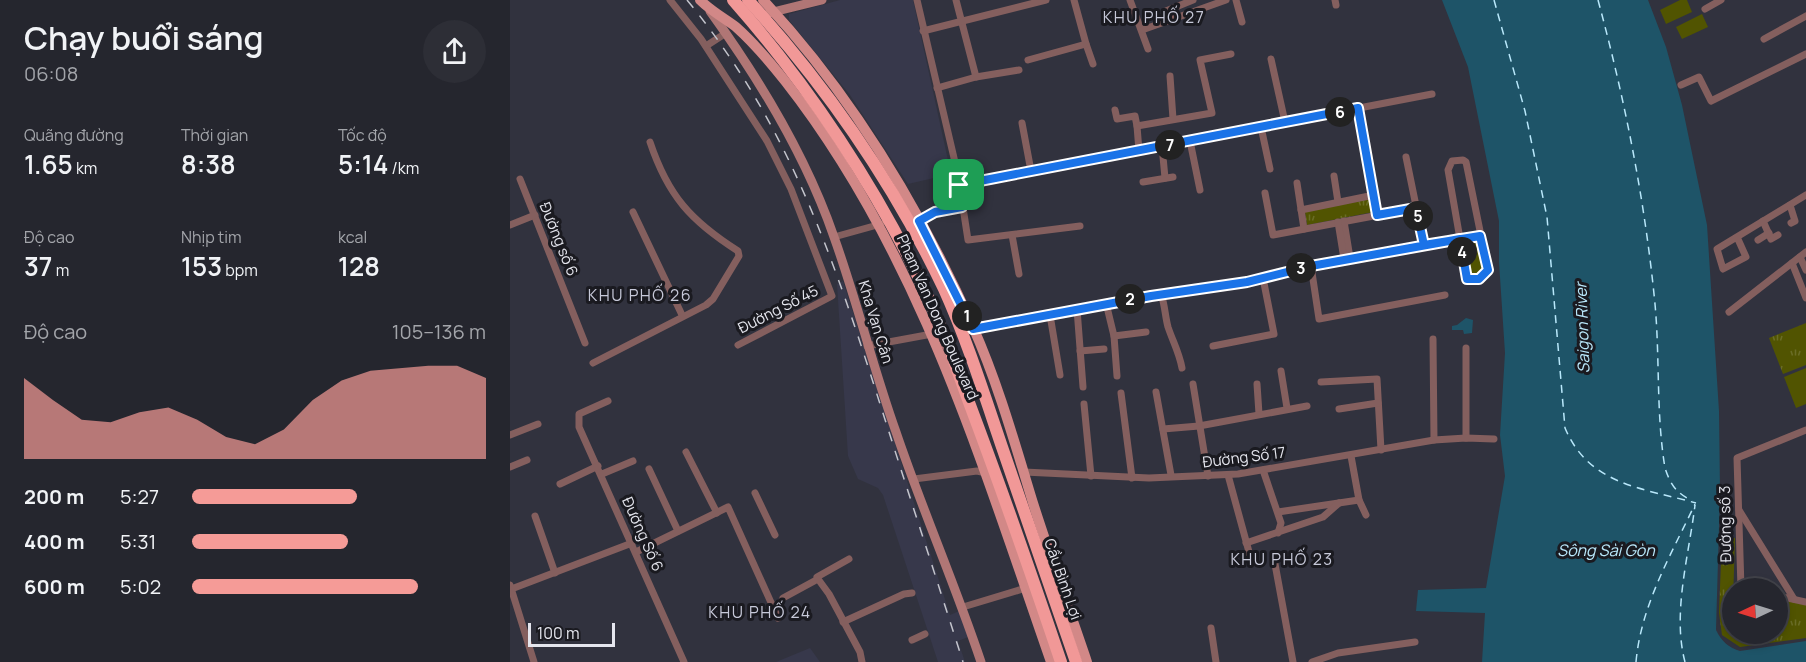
<!DOCTYPE html>
<html lang="vi">
<head>
<meta charset="utf-8">
<style>
  body { margin:0; font-family:Manrope,sans-serif; background:#2d2e36; color:#f1f3f6; height:100vh; display:flex; flex-direction:column; font-size:22px; white-space:nowrap }
  * { box-sizing:border-box; margin:0 }
  p { font-size:20px; color:#a3a5aa }
  .icon { flex:none; width:33px; height:33px; fill:none; stroke:currentColor; stroke-width:2; stroke-linecap:round; stroke-linejoin:round }
  .map { position:relative; flex:1; overflow:hidden }
  .side { display:flex; flex-direction:column; background:#25262e; width:510px }
  .side>* { flex:none }
  .needle { width:39px; rotate:266deg }
  .controls { position:absolute; left:1212px; top:578px; display:grid; gap:12px }
  .controls a { display:grid; place-items:center; width:66px; height:66px; border-radius:50%; background:#25262e; box-shadow:0 3px 9px #0003,0 0 0 2px #42434a; font-size:30px }
  .scale { position:absolute; left:18px; bottom:15px; width:87px; box-sizing:border-box; padding-left:6px; border:3px solid #e5e6ee; border-top:0; font-size:16px; line-height:21px; white-space:nowrap; color:#e5e6ee; -webkit-text-stroke:4px #1a1a20; paint-order:stroke }
  .pin { position:absolute; display:grid; place-items:center; width:51px; height:51px; color:#fff; margin:-26px; border-radius:12px; box-shadow:0 3px 9px #0006 }
  .km { position:absolute; width:30px; height:30px; margin:-15px; border-radius:50%; background:#222; color:#fff; font-size:16px; line-height:30px; text-align:center }
  .round { display:grid; place-items:center; flex:none; width:63px; height:63px; border-radius:32px; background:#2d2e36 }
  .summary { display:flex; align-items:center; justify-content:space-between; height:102px; padding:0 24px }
  h1 { font-size:33px; font-weight:600; line-height:45px }
  .figures { display:grid; grid-template-columns:repeat(3,1fr); gap:9px; height:102px; padding:6px 24px }
  .figures div { display:grid; align-content:center }
  .figures b { font-size:26px; font-weight:600 }
  .figures small { font-size:16px; font-weight:400 }
  .figures p { font-size:16px }
  .chart { height:168px; padding:12px 24px }
  .chart p { display:flex; justify-content:space-between }
  .chart svg { width:100%; height:108px; margin-top:6px; fill:#f59b97; opacity:.7 }
  ul { padding:0 24px; list-style:none; font-size:20px }
  li { display:grid; grid-template-columns:96px 72px 1fr; align-items:center; height:45px }
  li i { height:15px; border-radius:8px; background:#f59b97 }
  main { display:flex; flex:1; min-height:0 }
  .map>svg:first-child { display:block }
  .built { fill:#37384b }
  .park { fill:url(#park-tufts) }
  .garden { fill:#515401 }
  .water { fill:#1e5468 }
  .lines { fill:none; stroke-linecap:round; stroke-linejoin:round }
  .ferry { stroke:#b9e8fb; stroke-width:1.5; stroke-dasharray:8 6; stroke-linecap:butt }
  .street { stroke:#845f5e; stroke-width:7 }
  .secondary { stroke:#b07675; stroke-width:9 }
  .primary { stroke:#d28887; stroke-width:10 }
  .highway { stroke:#f19897; stroke-width:12 }
  .rail { stroke:#c4c5cd; stroke-width:1.5; stroke-dasharray:10 10; stroke-linecap:butt }
  .route-casing { stroke:#fff; stroke-width:12 }
  .route { stroke:#1a73e8; stroke-width:8 }
  .labels { text-anchor:middle; dominant-baseline:central; stroke-width:6; stroke-linejoin:round; paint-order:stroke }
  .street-label { font-size:15px; fill:#e5e6ee; stroke:#1a1a20 }
  .neighbourhood-label { font-size:16px; letter-spacing:1.5px; fill:#c7c9d9; stroke:#1a1a20 }
  .water-label { font-size:16px; font-style:italic; fill:#b9e8fb; stroke:#1a1a20 }
</style>
</head>
<body>
<main>
<section class="side">
<div class="summary"><div><h1>Chạy buổi sáng</h1><p>06:08</p></div><a class="round"><svg class="icon" aria-label="share" viewBox="0 0 24 24"><path d="M12 15V3M7 8l5-5 5 5M5 13v7h14v-7"/></svg></a></div>
<div class="figures">
<div><p>Quãng đường</p><b>1.65<small> km</small></b></div>
<div><p>Thời gian</p><b>8:38</b></div>
<div><p>Tốc độ</p><b>5:14<small> /km</small></b></div>
</div>
<div class="figures">
<div><p>Độ cao</p><b>37<small> m</small></b></div>
<div><p>Nhịp tim</p><b>153<small> bpm</small></b></div>
<div><p>kcal</p><b>128</b></div>
</div>
<div class="chart"><p><span>Độ cao</span>105–136 m</p>
<svg viewBox="0 0 160 44" preserveAspectRatio="none"><path d="M0 44V11L10 20L20 28L30 29L40 25L50 23L60 28L70 35L80 38L90 32L100 20L110 12L120 8L130 7L140 6L150 6L160 11V44z"/></svg>
</div>
<ul>
<li><b>200 m</b>5:27<i style="width:56%"></i></li>
<li><b>400 m</b>5:31<i style="width:53%"></i></li>
<li><b>600 m</b>5:02<i style="width:77%"></i></li>
</ul>
</section>
<div class="map">
<svg width="1296" height="662" viewBox="0 0 1296 662">
  <defs>
    <pattern id="park-tufts" width="24" height="20" patternUnits="userSpaceOnUse" patternTransform="scale(1.5)"><rect width="24" height="20" fill="#515401"/><path d="M3 7l-1-3M5 7V3M7 7l1-3M15 17l-1-3M17 17v-4M19 17l1-3" fill="none" stroke="#6a6d26"/></pattern>
  </defs>
  <rect width="100%" height="100%" fill="#31323e"/>
  <g class="built">
    <path d="M330,0H403L441,174L398,184L340,95L279,20V14Z"/>
    <path d="M333,281L440,615L449,611L458,637L448,641L455,662H428L373,495L368,488L348,479L338,456L327,284Z"/>
    <path d="M300,648L310,662H266Z"/>
  </g>
  <g class="park">
    <path d="M861,199L863,212L797,225L795,212Z"/>
    <path d="M1296,323V365L1273,374L1259,338Z"/>
    <path d="M1212,537L1225,538L1222,633H1268V599L1296,605V638L1230,647L1212,635L1209,613Z"/>
  </g>
  <g class="garden">
    <path d="M1170,0H1177L1182,12L1156,24L1150,10Z"/>
    <path d="M1192,14L1198,27L1172,39L1166,27Z"/>
    <path d="M967,243L973,274L960,277L954,245Z"/>
    <path d="M1296,368V404L1286,408L1274,377Z"/>
  </g>
  <g class="water">
    <path d="M932,0H1138L1156,47L1172,105L1197,225L1209,411L1210,492L1206,630C1212,642 1218,647 1230,651L1296,641V662H972L975,613L906,611L908,590L976,588L995,476L990,435L995,353L989,262V221L958,67Z"/>
    <path d="M956,318L963,320L962,333L954,334L953,330H942V326L947,325Z"/>
  </g>
  <g class="lines">
    <g class="ferry">
      <path d="M984,0L1015,111L1037,217L1055,428C1079,485 1132,488 1186,503"/>
      <path d="M1088,0C1115,100 1135,201 1145,304C1150,359 1146,414 1155,468C1161,486 1166,492 1182,501"/>
      <path d="M1126,662C1131,605 1161,555 1185,504"/>
      <path d="M1175,662C1162,613 1179,555 1185,505"/>
    </g>
    <g class="street">
      <path d="M160,0L191,39L257,141L281,189L322,296L228,345"/>
      <path d="M407,0L448,175L458,240L570,226"/>
      <path d="M446,0L466,77"/>
      <path d="M620,0L638,49"/>
      <path d="M726,0L732,22"/>
      <path d="M825,0L826,5"/>
      <path d="M1195,9L1211,0"/>
      <path d="M658,21L656,11L683,0"/>
      <path d="M632,30L716,0"/>
      <path d="M413,31L536,0"/>
      <path d="M1254,39L1296,16"/>
      <path d="M576,44L583,64"/>
      <path d="M196,46L216,33"/>
      <path d="M761,59L775,122"/>
      <path d="M518,60L576,44L564,0"/>
      <path d="M660,76L663,119"/>
      <path d="M1171,85L1189,77L1201,101L1296,54"/>
      <path d="M427,88L466,77L509,70"/>
      <path d="M848,108L867,215"/>
      <path d="M605,110L607,119L625,116L627,126"/>
      <path d="M512,123L521,171"/>
      <path d="M751,127L760,169"/>
      <path d="M680,141L690,190"/>
      <path d="M652,146L655,178"/>
      <path d="M629,151L627,126L702,113L690,60L721,54"/>
      <path d="M896,157L914,245"/>
      <path d="M953,160L956,162L978,270L969,279H957L938,170L942,161Z"/>
      <path d="M824,176L828,202"/>
      <path d="M10,179L75,343"/>
      <path d="M633,182L663,177"/>
      <path d="M787,183L794,229"/>
      <path d="M449,185L922,94"/>
      <path d="M755,193L763,235L906,208"/>
      <path d="M1280,205L1285,221L1281,223"/>
      <path d="M791,210L864,195"/>
      <path d="M123,212L172,315"/>
      <path d="M834,221L840,258"/>
      <path d="M1253,221L1261,239L1268,235"/>
      <path d="M406,222L425,212L451,207"/>
      <path d="M828,222L834,259"/>
      <path d="M0,225L25,215"/>
      <path d="M502,235L509,274"/>
      <path d="M324,237L371,224"/>
      <path d="M1227,237L1236,257L1213,269L1207,249L1296,195"/>
      <path d="M1248,240L1259,233"/>
      <path d="M1290,257L1296,270"/>
      <path d="M1282,263L1296,298"/>
      <path d="M801,266L809,319L935,295"/>
      <path d="M651,294C655,305 655,316 658,327C663,342 669,352 672,368"/>
      <path d="M596,303L604,336L607,376"/>
      <path d="M567,309L573,387"/>
      <path d="M1219,312L1296,252"/>
      <path d="M540,315L550,375"/>
      <path d="M463,329L641,296L737,282L801,266L970,236"/>
      <path d="M604,336L636,332"/>
      <path d="M923,339L924,440"/>
      <path d="M357,346L422,334"/>
      <path d="M703,346L764,334L753,278"/>
      <path d="M570,351L594,349"/>
      <path d="M83,363L196,305L203,299L229,256L228,251C181,221 158,196 140,142"/>
      <path d="M771,371L777,408"/>
      <path d="M811,382L867,379L871,450"/>
      <path d="M683,384L698,476"/>
      <path d="M747,384L749,414"/>
      <path d="M646,392L661,475"/>
      <path d="M611,393L622,478"/>
      <path d="M98,401L69,414V427L174,662"/>
      <path d="M574,404L581,476"/>
      <path d="M829,409L868,403"/>
      <path d="M653,429L689,426L797,406"/>
      <path d="M0,435L28,424"/>
      <path d="M956,438V348"/>
      <path d="M176,452L207,513"/>
      <path d="M841,456L849,500L856,515"/>
      <path d="M0,467L17,460"/>
      <path d="M139,469L168,531"/>
      <path d="M753,470L771,523L768,533"/>
      <path d="M514,472L639,478L728,474L924,440L956,438L984,439"/>
      <path d="M92,474L123,461"/>
      <path d="M718,475L742,563"/>
      <path d="M404,479L467,471L476,473"/>
      <path d="M50,484L88,466"/>
      <path d="M245,493L265,535"/>
      <path d="M1229,510L1284,599"/>
      <path d="M768,512L849,500"/>
      <path d="M25,516L45,573"/>
      <path d="M736,543L813,517L829,503"/>
      <path d="M126,552L218,507L268,618"/>
      <path d="M765,564L783,662"/>
      <path d="M307,577L339,559"/>
      <path d="M0,585L24,662"/>
      <path d="M4,588L122,543"/>
      <path d="M1231,588L1227,458L1296,430"/>
      <path d="M1268,596L1296,602"/>
      <path d="M273,598L308,579L319,594L350,652L352,662"/>
      <path d="M453,607L516,588"/>
      <path d="M333,622L394,594L402,593"/>
      <path d="M701,628L706,662"/>
      <path d="M402,640L415,634"/>
      <path d="M802,662L828,653L905,642"/>
    </g>
    <g class="secondary">
      <path d="M200,11C250,80 296,156 324,237C347,301 363,368 386,432C412,509 445,584 471,662"/>
      <path d="M259,13L312,0"/>
    </g>
    <g class="primary">
      <path d="M190,0C201,11 214,18 226,27C244,43 260,62 275,81C410,253 470,459 541,662"/>
      <path d="M253,0C342,95 410,209 463,327C488,383 505,444 523,503C540,556 559,609 577,662"/>
    </g>
    <g class="highway">
      <path d="M223,0C298,85 367,188 415,291C433,328 446,367 460,405C492,490 522,576 551,662"/>
      <path d="M238,0C317,87 383,182 434,289C457,340 474,394 492,447C517,519 541,590 566,662"/>
    </g>
    <path class="rail" d="M177,0C279,124 323,257 371,407C398,492 426,577 453,662"/>
  </g>
  <g class="lines">
    <defs>
      <path id="route" d="M449,185L452,207L425,212L409,221L463,329L641,296L737,282L801,266L950,239L957,279H969L978,270L970,236L914,245L906,208L867,215L848,108L449,185"/>
    </defs>
    <use href="#route" class="route-casing"/>
    <use href="#route" class="route"/>
  </g>
  <g class="labels">
    <g class="street-label">
      <text transform="translate(49 239) rotate(68)">Đường số 6</text>
      <text transform="translate(268 309) rotate(-27)">Đường Số 45</text>
      <text transform="translate(428 317) rotate(66)">Pham Van Dong Boulevard</text>
      <text transform="translate(366 322) rotate(73)">Kha Vạn Cân</text>
      <text transform="translate(734 457) rotate(-7)">Đường Số 17</text>
      <text transform="translate(1215 524) rotate(-91)">Đường số 3</text>
      <text transform="translate(133 534) rotate(66)">Đường Số 6</text>
      <text transform="translate(553 579) rotate(71)">Cầu Bình Lợi</text>
    </g>
    <g class="neighbourhood-label">
      <text x="644" y="17">KHU PHỐ 27</text>
      <text x="130" y="295">KHU PHỐ 26</text>
      <text x="772" y="559">KHU PHỐ 23</text>
      <text x="250" y="612">KHU PHỐ 24</text>
    </g>
    <g class="water-label">
      <text transform="translate(1072 328) rotate(-92)">Saigon River</text>
      <text x="1096" y="550">Sông Sài Gòn</text>
    </g>
  </g>
</svg>
<div class="controls">
<a><svg class="needle" viewBox="-14 -14 28 28"><path d="M0-13l5 13h-10z" fill="#e53935"/><path d="M0 13l5-13h-10z" fill="#a3a5aa"/></svg></a>
</div>
<div class="scale">100 m</div>
<div class="pin" style="left:449px;top:185px;background:#1e9e55"><svg class="icon" aria-label="arrive" viewBox="0 0 24 24"><path d="M6 21V4h12l-3 4 3 4H6"/></svg></div>
<b class="km" style="left:457px;top:316px">1</b>
<b class="km" style="left:620px;top:299px">2</b>
<b class="km" style="left:791px;top:268px">3</b>
<b class="km" style="left:952px;top:252px">4</b>
<b class="km" style="left:908px;top:216px">5</b>
<b class="km" style="left:830px;top:112px">6</b>
<b class="km" style="left:660px;top:145px">7</b>
</div>
</main>
</body>
</html>
